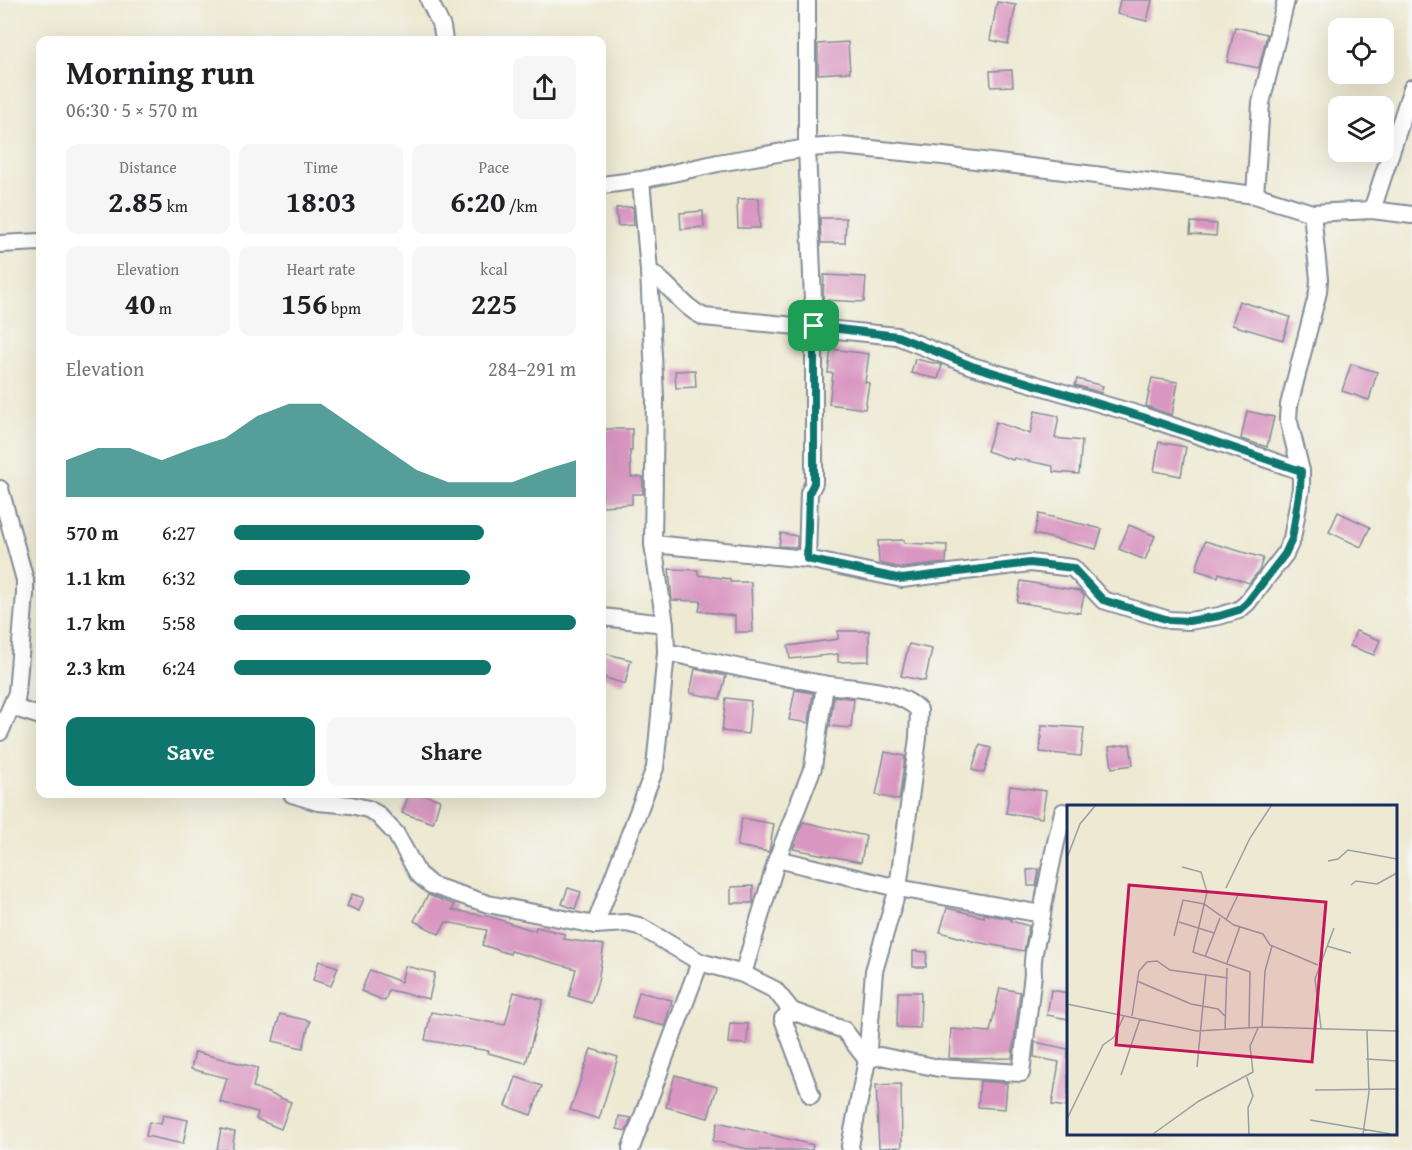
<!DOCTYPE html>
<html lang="en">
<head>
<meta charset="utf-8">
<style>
  body { margin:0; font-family:"Gentium Book Plus",serif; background:#f6f6f6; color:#202124; height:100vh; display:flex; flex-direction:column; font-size:22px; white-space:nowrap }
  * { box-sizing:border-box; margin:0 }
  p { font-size:20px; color:#757577 }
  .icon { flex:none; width:33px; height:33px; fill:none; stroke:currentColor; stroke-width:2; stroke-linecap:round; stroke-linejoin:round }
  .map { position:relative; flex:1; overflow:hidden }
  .sheet { position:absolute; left:36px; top:36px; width:570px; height:762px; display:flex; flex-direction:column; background:#fff; border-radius:12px; box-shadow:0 6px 24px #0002 }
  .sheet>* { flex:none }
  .controls { position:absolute; left:1328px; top:18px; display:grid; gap:12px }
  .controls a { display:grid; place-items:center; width:66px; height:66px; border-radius:12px; background:#fff; box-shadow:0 6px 24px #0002; font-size:30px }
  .pin { position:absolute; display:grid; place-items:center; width:51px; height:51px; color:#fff; margin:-26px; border-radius:12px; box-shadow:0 3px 9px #0006 }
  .round { display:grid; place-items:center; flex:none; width:63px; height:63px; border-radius:12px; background:#f6f6f6 }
  .overview { display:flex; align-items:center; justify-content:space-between; height:102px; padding:0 30px }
  h1 { font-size:33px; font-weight:600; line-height:45px }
  .metrics { display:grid; grid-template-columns:repeat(3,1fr); gap:9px; height:102px; padding:6px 30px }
  .metrics div { display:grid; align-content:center; border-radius:12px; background:#f6f6f6; text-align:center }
  .metrics b { font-size:30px; font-weight:600 }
  .metrics small { font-size:16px; font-weight:400 }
  .metrics p { font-size:16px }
  .chart { height:168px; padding:12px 30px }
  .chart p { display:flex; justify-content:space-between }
  .chart svg { width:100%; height:108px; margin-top:6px; fill:#0f766e; opacity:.7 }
  .primary-button { display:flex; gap:12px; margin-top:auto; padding:12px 30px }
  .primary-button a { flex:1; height:69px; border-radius:12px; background:#0f766e; color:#fff; font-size:24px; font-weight:600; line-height:69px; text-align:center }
  .primary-button a+a { background:#f6f6f6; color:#202124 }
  ul { padding:0 30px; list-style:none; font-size:20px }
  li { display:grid; grid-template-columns:96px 72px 1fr; align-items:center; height:45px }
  li i { height:15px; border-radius:8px; background:#0f766e }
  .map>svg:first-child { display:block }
  .building { fill:#d996c1 }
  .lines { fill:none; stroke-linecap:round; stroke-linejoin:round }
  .minor-casing { stroke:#848c98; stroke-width:20 }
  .minor { stroke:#fff; stroke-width:16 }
  .route-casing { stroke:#fff; stroke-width:12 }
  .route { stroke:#0f766e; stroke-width:8 }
  .inset-road { fill:none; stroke:#999fa4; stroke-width:1.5 }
  .view { fill:#c2185b; fill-opacity:0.15; stroke:#c2185b; stroke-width:3 }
  .inset-edge { fill:none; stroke:#1b2f5e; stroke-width:3 }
</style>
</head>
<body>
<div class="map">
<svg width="1412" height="1150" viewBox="0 0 1412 1150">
  <rect width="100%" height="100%" fill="#f6f6f2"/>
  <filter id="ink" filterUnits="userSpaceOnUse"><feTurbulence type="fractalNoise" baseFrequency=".0167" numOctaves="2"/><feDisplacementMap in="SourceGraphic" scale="12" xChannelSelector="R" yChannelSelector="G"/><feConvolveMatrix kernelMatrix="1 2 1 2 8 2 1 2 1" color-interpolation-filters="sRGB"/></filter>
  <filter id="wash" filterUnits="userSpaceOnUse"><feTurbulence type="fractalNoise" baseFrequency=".008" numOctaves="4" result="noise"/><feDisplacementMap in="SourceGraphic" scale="24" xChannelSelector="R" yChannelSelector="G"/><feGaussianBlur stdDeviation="1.35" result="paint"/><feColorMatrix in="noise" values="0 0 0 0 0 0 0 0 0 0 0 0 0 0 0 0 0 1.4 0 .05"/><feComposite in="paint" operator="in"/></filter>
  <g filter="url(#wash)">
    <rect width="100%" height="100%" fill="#ede9d2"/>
    <g id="blocks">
      <g class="building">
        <path d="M1120,0H1152L1147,21L1117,14Z"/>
        <path d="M997,2L1016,5L1008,44L990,40Z"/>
        <path d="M1235,27L1267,34L1259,68L1227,62Z"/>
        <path d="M848,42L850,72L818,74V44Z"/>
        <path d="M1012,70L1013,86L991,87L990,71Z"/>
        <path d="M759,198L760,228H738L737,199Z"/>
        <path d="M633,207L634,225L618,226L616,208Z"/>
        <path d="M703,211L704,227L681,229L680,213Z"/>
        <path d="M820,218H846L845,243H821Z"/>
        <path d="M1191,222L1217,224L1216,236L1190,234Z"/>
        <path d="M824,275L866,277L864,302L823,300Z"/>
        <path d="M1239,301L1290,317L1283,340L1232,325Z"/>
        <path d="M831,349L869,354L865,382L869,383L865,409L829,404L833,373H828Z"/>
        <path d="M915,359L942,365L938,379L911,373Z"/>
        <path d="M1351,364L1377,372L1369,400L1342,391Z"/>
        <path d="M695,370L696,387L676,388L675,371Z"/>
        <path d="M1152,378L1178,382L1172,415L1146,406Z"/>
        <path d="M1077,379L1103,386L1101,393L1075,385Z"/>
        <path d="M1035,411L1059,416L1055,438L1082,441L1079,474L1053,472V466L1014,458L1013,460L987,451L996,422L1030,434Z"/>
        <path d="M1247,411L1274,417L1267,447L1241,439Z"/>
        <path d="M602,429H632V451H630L631,477H643V494H632V504L602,506Z"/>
        <path d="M1159,442L1186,447L1181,476L1154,471Z"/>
        <path d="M1338,512L1370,527L1361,547L1329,532Z"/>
        <path d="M1039,514L1102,529L1096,549L1034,534Z"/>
        <path d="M1129,525L1155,536L1145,560L1119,549Z"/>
        <path d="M781,533L797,536V547L779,546Z"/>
        <path d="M904,540V543L947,545L946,563L902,568L879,563L878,541Z"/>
        <path d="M1205,541L1263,558L1259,571L1249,583L1219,573L1218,577L1196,570Z"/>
        <path d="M669,569L698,570V575L730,579V582H751L753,632H735V616L699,611L701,601L672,600Z"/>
        <path d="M1021,581L1080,591L1084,596L1080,613L1017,602Z"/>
        <path d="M838,631H869V661L838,662V654L790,659L788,646L838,639Z"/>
        <path d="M1356,631L1380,640L1374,655L1350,646Z"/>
        <path d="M909,644L932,649L925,681L901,676Z"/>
        <path d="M604,653L631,660L625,684L602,677Z"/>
        <path d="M695,669L726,676L720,699L690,693Z"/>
        <path d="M795,690L813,693L809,723L789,720Z"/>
        <path d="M834,696L854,699L851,728L830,726Z"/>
        <path d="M726,698L751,701L748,734L722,731Z"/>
        <path d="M1042,725L1084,728L1081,756L1040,752Z"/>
        <path d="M1130,744L1133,765L1112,768L1109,747Z"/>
        <path d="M980,745L991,748L984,773L972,770Z"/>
        <path d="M885,752L905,756L899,800L876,795Z"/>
        <path d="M1010,786L1046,791L1042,818L1006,813Z"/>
        <path d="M409,794H421L440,800L433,823L402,813Z"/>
        <path d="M742,818L774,824L769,852L737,846Z"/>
        <path d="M803,822L866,836L861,862L793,849Z"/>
        <path d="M1039,869L1036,886H1028L1027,870Z"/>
        <path d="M753,886V903H731V887Z"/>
        <path d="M568,888L581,892L575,909L562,904Z"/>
        <path d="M352,894L364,898L359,911L347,906Z"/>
        <path d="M428,895L455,905L452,910L491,917L535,931L536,927L565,934L563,939L604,945L598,981L591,1003L569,996L576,969L511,951L510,954L482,945L487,930L446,922L439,934L414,921Z"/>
        <path d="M947,908L984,917V914L1011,919V921L1029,926L1024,951L976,942L940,932Z"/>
        <path d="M913,951L927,952L926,967H913Z"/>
        <path d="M319,961L338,967L331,986L313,980Z"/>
        <path d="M405,966L435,973L429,999L389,990L385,1001L361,991L370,970L401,982Z"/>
        <path d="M1000,988L1020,992L1012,1058L971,1059L949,1058L951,1029L990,1032Z"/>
        <path d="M1051,990L1068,993V1019L1047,1015Z"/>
        <path d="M514,992L543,1000L526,1063L488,1053L489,1051L425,1040L431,1012L505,1025Z"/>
        <path d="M639,992L672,1000L665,1026L632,1018Z"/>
        <path d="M898,992H921L920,1028L897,1027Z"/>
        <path d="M280,1014L310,1021L303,1048L273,1041Z"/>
        <path d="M730,1023L748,1024L747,1044L728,1043Z"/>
        <path d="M1035,1042L1068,1049V1107L1052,1105L1059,1062L1034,1057Z"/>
        <path d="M591,1049L618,1057L599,1119L570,1110Z"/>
        <path d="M195,1052L258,1068L253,1087L291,1102L281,1129L256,1119L258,1112L220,1102L227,1078L191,1069Z"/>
        <path d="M675,1075L717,1087L708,1118L666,1107Z"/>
        <path d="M516,1077L542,1086L531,1115L506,1106Z"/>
        <path d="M980,1081L1007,1083L1005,1109L978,1107Z"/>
        <path d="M901,1084L902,1147L879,1148L876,1085Z"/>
        <path d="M163,1115L188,1120L183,1144L146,1136L149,1122L161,1124Z"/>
        <path d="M619,1116L631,1118L626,1131L617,1129Z"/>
        <path d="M718,1122L813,1145L812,1150H752L713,1141Z"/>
        <path d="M221,1129L235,1132L232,1150H217Z"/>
      </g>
    </g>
  </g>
  <g filter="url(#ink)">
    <use href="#blocks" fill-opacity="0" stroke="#848c98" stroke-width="1.5"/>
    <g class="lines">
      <defs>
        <g id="minor">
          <path d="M429,0L442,27L444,40"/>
          <path d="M641,180L649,271L655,398L653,544L665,624"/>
          <path d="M602,185L641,180L718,163L807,148L841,146L943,156L1255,195L1312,213L1372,210L1412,215"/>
          <path d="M1255,195L1261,103L1286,0"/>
          <path d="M1372,210L1412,88"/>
          <path d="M0,244L40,242"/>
          <path d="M649,271C671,285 681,306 704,317L897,336L972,366L1143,416L1301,471"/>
          <path d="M0,489L25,580V594L17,693L0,732"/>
          <path d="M653,544L807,559L902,579L1030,563L1073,568L1103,600L1169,620L1189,621L1219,616L1239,610L1247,603L1285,554L1292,539L1301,488V471L1288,418L1289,405L1318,292L1319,279L1312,213"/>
          <path d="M807,559L809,493L814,483V326L807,148V0"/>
          <path d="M666,652C718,663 770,675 823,684C850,689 898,688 919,710L918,738L898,888L874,971L867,1060L850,1146L851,1150"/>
          <path d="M17,693L15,708L40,716"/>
          <path d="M292,794L318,802L351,805L368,809L377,814L396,834L418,874L431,885L488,904L595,925L626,923L639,926L700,962L743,974L775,990L792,1011L844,1030L867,1060L880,1056L939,1068L1021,1073L1033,974C1031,953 1039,935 1042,914C1047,880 1055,846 1063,812"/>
          <path d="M777,859L898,888L1042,914"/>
          <path d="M595,925L655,768L666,652L665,624L602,617"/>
          <path d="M743,974L777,859L813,767L825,685"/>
          <path d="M792,1011L783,1019L811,1095"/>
          <path d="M631,1148L700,962"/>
        </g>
      </defs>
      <use href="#minor" class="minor-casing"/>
      <use href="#minor" class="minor"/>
    </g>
  </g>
  <g class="lines" filter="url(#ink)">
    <defs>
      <path id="route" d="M814,326L897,336L972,366L1143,417L1301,471L1300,488L1292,539L1285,554L1247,603L1239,610L1219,616L1189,621L1169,620L1103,600L1073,568L1030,563L902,579L807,559L809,493L814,483Z"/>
    </defs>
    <use href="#route" class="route-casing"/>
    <use href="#route" class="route"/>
  </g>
  <g transform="translate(1067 805)">
    <rect width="330" height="330" fill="#ede9d2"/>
    <path class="inset-road" d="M0,53L13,19L28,1M261,56L271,54L281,45L330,54M115,62L134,67L140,87L126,147L183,167L182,222M284,80L289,76L310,79L330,68M159,83L183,33L204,1M159,115L171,90M112,117L147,128M107,131L116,95L137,99L167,120L196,129L203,140L251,160M260,141L284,148M138,152L153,113M160,158L173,121M70,176L124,199L151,204L158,211M0,199L130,226L195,222L330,226M65,211L72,166L80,157L90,156L103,165L161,173M195,222L198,166L205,141M254,223L248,174L267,123M158,224L160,163M299,254L330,256M130,262L139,169M54,270L73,214M179,270L186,291L181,303L182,329M248,285L330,284M0,314L36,240L47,232L57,211M243,315L324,329M86,329L132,296L186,267L183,241L191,223M296,329L302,287L300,226"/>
    <path class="view" d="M62,80L259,97L245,257L49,240Z"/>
    <rect width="330" height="330" class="inset-edge"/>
  </g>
</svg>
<div class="controls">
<a><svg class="icon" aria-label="locate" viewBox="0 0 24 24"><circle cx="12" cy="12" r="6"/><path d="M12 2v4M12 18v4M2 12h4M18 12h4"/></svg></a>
<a><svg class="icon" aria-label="layers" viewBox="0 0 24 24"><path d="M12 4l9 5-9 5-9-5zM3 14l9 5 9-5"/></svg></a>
</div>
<div class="pin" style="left:814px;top:326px;background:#1e9e55"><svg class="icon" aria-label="arrive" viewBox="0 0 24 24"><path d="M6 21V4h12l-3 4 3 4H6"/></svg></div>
<section class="sheet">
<div class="overview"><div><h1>Morning run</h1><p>06:30 · 5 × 570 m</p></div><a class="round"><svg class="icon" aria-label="share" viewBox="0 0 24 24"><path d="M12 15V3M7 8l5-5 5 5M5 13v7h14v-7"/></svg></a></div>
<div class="metrics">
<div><p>Distance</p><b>2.85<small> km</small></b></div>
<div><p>Time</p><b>18:03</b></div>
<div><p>Pace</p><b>6:20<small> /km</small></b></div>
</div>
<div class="metrics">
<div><p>Elevation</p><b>40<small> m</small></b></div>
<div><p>Heart rate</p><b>156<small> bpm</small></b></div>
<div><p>kcal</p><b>225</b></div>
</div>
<div class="chart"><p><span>Elevation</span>284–291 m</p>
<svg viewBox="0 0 160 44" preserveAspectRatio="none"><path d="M0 44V29L10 24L20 24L30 29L40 24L50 20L60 11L70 6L80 6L90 15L100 24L110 33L120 38L130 38L140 38L150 33L160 29V44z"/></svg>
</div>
<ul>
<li><b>570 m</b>6:27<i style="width:73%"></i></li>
<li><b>1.1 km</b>6:32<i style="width:69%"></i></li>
<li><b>1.7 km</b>5:58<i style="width:100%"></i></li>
<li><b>2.3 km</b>6:24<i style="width:75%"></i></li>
</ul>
<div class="primary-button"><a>Save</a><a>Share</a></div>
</section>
</div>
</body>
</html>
